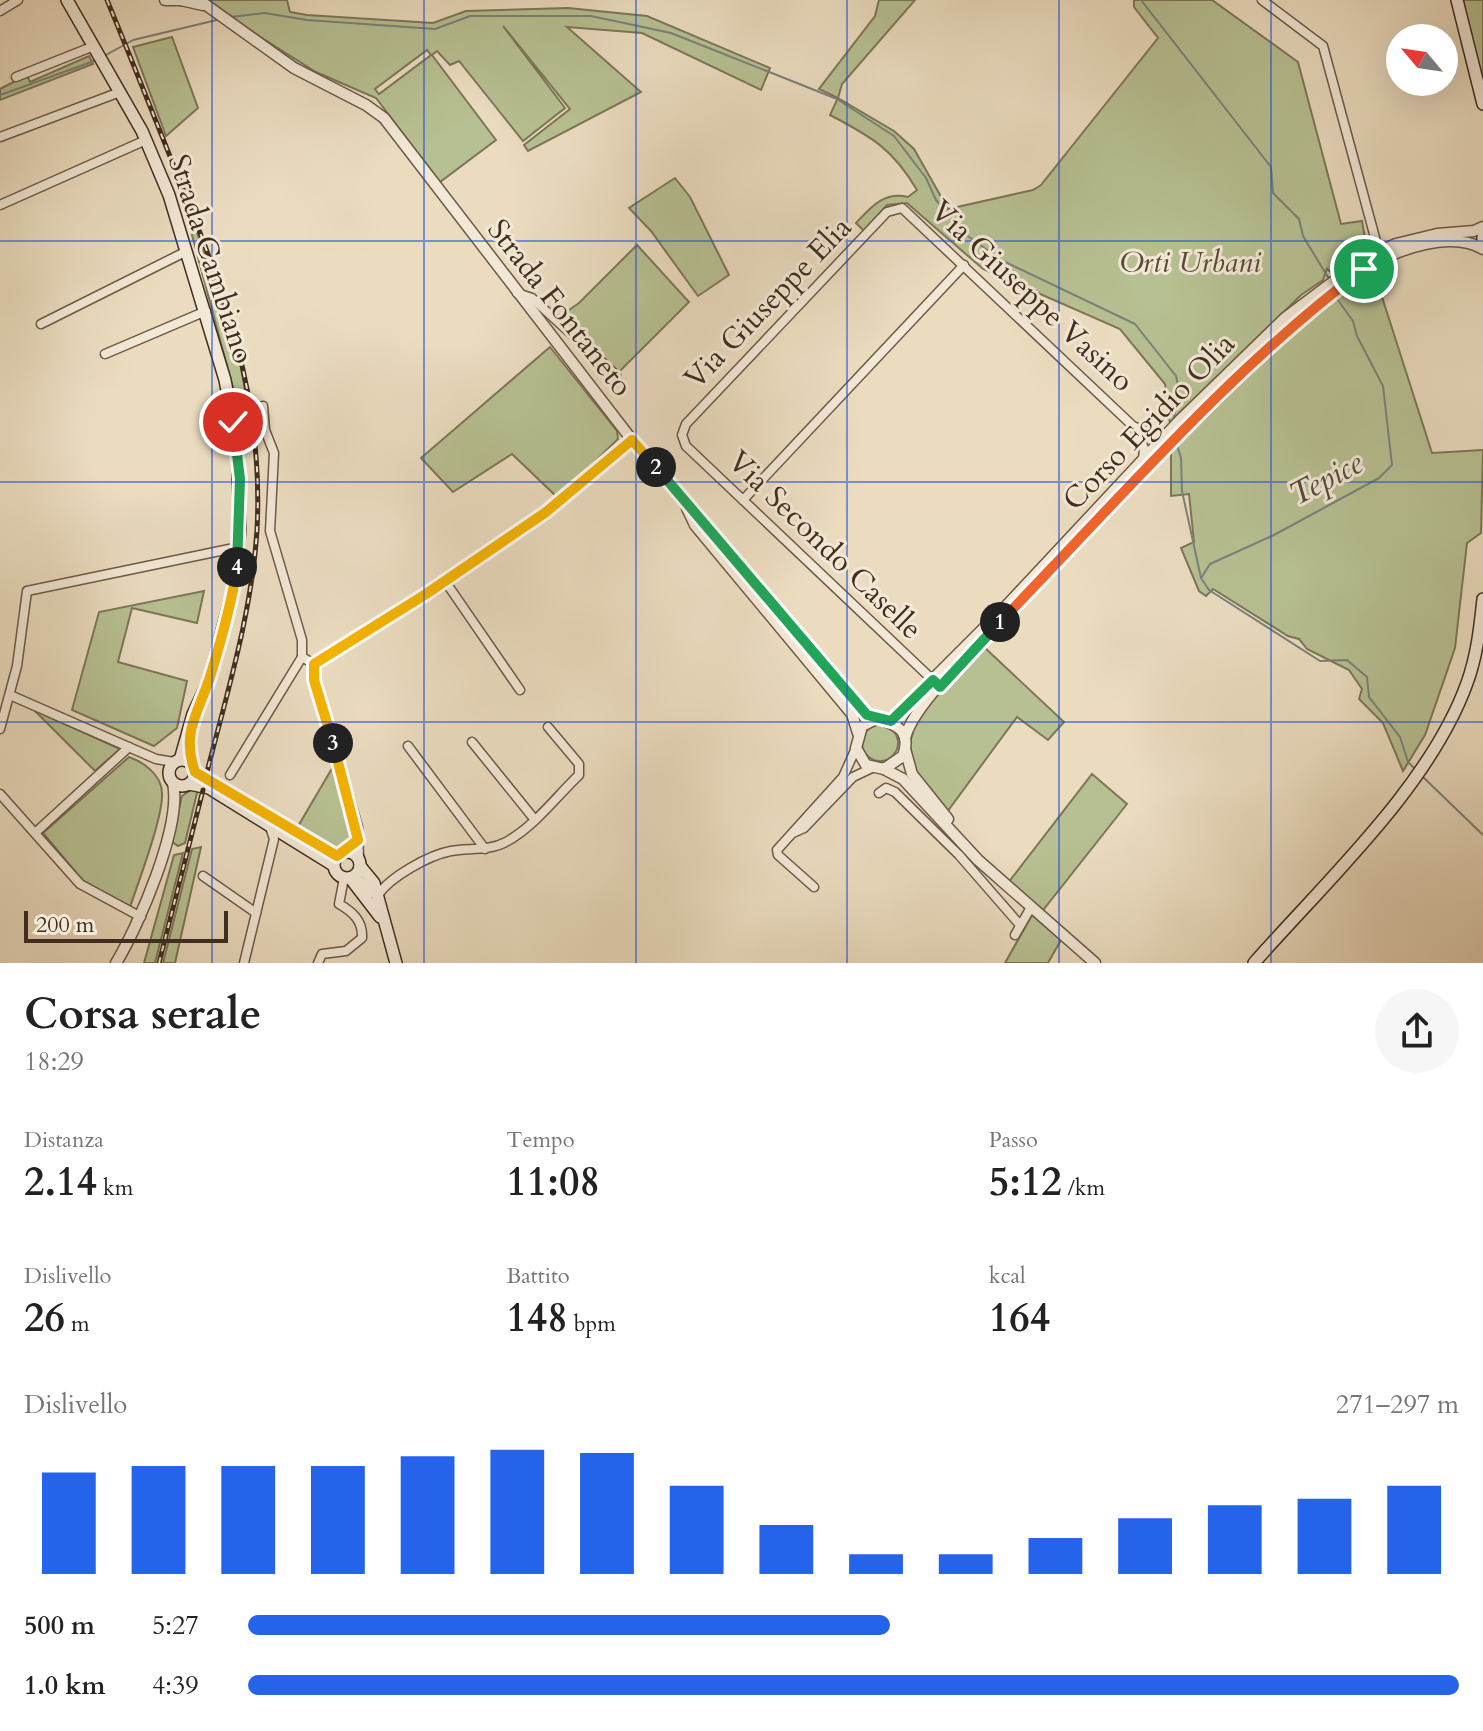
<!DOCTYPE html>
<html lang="it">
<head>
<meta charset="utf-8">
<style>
  body { margin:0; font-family:Cardo,serif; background:#f6f6f6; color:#222; height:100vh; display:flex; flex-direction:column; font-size:30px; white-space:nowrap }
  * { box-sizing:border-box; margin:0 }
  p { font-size:26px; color:#767676 }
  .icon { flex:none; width:44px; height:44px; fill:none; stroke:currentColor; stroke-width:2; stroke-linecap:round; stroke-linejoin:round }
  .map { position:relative; height:963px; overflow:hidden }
  .panel { display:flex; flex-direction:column; background:#fff; flex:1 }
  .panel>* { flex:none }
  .needle { width:52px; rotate:299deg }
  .controls { position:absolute; left:1386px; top:24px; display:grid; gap:16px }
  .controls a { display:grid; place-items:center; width:72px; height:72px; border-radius:50%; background:#fff; box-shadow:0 8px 32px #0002; font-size:40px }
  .scale { position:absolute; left:24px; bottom:20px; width:204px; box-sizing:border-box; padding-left:8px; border:4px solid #412e1f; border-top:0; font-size:22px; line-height:28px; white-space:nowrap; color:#412e1f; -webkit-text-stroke:6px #f2e8d6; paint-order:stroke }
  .pin { position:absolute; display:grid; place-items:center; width:68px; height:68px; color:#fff; margin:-34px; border:4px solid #fff; border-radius:50%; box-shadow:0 2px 8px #0007 }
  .km { position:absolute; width:40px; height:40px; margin:-20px; border-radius:50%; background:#222; color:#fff; font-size:22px; line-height:40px; text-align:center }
  .round { display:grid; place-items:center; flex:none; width:84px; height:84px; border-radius:42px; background:#f6f6f6 }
  .headline { display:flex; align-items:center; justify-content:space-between; height:136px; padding:0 24px }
  h1 { font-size:44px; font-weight:700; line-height:60px }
  .stats { display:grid; grid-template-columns:repeat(3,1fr); gap:12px; height:136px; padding:8px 24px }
  .stats div { display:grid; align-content:center }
  .stats b { font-size:40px; font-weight:700 }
  .stats small { font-size:22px; font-weight:400 }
  .stats p { font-size:22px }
  .chart { height:224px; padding:16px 24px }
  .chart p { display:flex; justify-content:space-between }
  .chart svg { width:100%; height:144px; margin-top:8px; stroke:#2563eb; stroke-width:6 }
  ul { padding:0 24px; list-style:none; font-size:26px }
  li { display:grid; grid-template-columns:128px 96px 1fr; align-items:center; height:60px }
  li i { height:20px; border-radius:10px; background:#2563eb }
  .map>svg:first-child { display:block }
  .green { fill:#b7c092; stroke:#7c7758; stroke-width:2; fill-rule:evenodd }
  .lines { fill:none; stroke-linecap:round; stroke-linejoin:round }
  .stream { stroke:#79817e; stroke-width:2 }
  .minor-casing { stroke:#6c5a47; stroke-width:11 }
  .tertiary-casing { stroke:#6c5a47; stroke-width:13 }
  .secondary-casing { stroke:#412e1f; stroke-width:14 }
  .minor { stroke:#f2e8d6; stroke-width:8 }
  .tertiary { stroke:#f2e8d6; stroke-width:10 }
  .secondary { stroke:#f2e8d6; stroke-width:11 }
  .rail-casing { stroke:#412e1f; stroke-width:5 }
  .rail { stroke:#f2e8d6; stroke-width:2; stroke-dasharray:6; stroke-linecap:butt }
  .split-1-casing { stroke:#fff; stroke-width:16 }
  .split-2-casing { stroke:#fff; stroke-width:16 }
  .split-3-casing { stroke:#fff; stroke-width:16 }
  .split-4-casing { stroke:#fff; stroke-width:16 }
  .split-5-casing { stroke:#fff; stroke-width:16 }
  .split-1 { stroke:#f0652b; stroke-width:10 }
  .split-2 { stroke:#22a559; stroke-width:10 }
  .split-3 { stroke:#f5b400; stroke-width:10 }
  .split-4 { stroke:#f5b400; stroke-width:10 }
  .split-5 { stroke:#22a559; stroke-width:10 }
  .grid { fill:none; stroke:#1d4ed8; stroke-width:2; stroke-opacity:0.55 }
  .labels { text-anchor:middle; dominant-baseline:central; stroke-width:6; stroke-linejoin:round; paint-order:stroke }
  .street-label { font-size:30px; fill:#412e1f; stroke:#f2e8d6 }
  .park-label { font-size:30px; font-style:italic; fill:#594b36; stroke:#f2e8d6 }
  .water-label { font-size:32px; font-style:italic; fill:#544a3f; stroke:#f2e8d6 }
</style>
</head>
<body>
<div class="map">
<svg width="1483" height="963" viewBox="0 0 1483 963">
  <rect width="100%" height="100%" fill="#ebdcc0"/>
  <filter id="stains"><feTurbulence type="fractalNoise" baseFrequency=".0025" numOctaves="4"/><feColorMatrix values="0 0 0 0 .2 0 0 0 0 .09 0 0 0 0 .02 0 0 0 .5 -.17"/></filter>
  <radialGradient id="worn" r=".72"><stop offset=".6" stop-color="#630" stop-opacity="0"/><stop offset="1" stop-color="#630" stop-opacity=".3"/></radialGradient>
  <g class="green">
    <path d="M208,0H287L290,12L307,15L433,23L466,11L568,8L647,16L770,68L761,90L642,33L567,27L641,92L528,151L524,145L570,109L503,26L565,108L523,141L459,61L450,65L437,51L432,55L496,140L440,182L376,98L316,72L228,17ZM427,50L431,55L379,94L375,89Z"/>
    <path d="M879,0H915L842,84L838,98L894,131L914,149L948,209L1033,190L1041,185L1158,38L1134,7V0H1212L1298,62L1341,224L1362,221L1367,249L1333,274L1327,269L1323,280L1301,295L1170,424L1165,384L1120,329L983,269L907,203L887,205L864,231L856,223C871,207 884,191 908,197L917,190C893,149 872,137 830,115L838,98L819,89L875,16Z"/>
    <path d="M1463,0H1483V81Z"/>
    <path d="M172,37L198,108L166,136L133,47Z"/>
    <path d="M89,56L93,64L0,100V89L27,75L30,82Z"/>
    <path d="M675,178L690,197L729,275L698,296L651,231L629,208Z"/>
    <path d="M195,227L238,349L250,419L238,407L192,235Z"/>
    <path d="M637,245L689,302L618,373L556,319L579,303Z"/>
    <path d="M1374,272L1432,453L1483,450L1481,533L1467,543L1455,648L1425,735L1403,771L1383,723L1359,699L1362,689L1349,670L1307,649L1299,639L1288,636L1213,589L1206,596L1199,591L1181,548L1194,542L1189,494L1171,496V451L1317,310Z"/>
    <path d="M550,347L617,431L618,439L558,498L512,454L453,492L421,458Z"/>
    <path d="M204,591L197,623L132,608L118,662L187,681L177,728L154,746L72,710L99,612Z"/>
    <path d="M984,647L1064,722L1048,740L1017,717L947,812C936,798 915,780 911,762C900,717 956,677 984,647Z"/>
    <path d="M34,710L120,749L95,771Z"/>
    <circle cx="880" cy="743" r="18"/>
    <path d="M129,757C143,762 161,774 162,792C164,815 138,883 130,907L83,881L43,833Z"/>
    <path d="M334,765L352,828L350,842L337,851L297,828Z"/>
    <path d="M1092,774L1127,804L1040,914L1008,883Z"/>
    <path d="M193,788L198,789L185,843L178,846L171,841L182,796Z"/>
    <path d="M201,847L175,963H163L192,849Z"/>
    <path d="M183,853L155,963H144L174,855Z"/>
    <path d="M1032,915L1061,940L1048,963H1005Z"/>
  </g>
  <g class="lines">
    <g class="stream">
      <path d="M1141,0L1271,167L1273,193L1299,219L1303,236L1329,279"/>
      <path d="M231,17L265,13L307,20L435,29L470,16H591L671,33L837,99L894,136L926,178L936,200L965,234L1001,260L1135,324L1176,376L1179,390L1173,423"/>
      <path d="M106,55L133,40L221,19"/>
      <path d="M0,95L97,60"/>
      <path d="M1335,296L1353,321L1357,336L1383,386L1392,465L1379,478L1274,535L1210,564L1201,578L1209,590L1320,661L1347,660L1367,677L1369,697L1400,737L1408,762L1415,769"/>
      <path d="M1177,445L1181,458L1182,491L1201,578"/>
      <path d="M1423,777L1483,835"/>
    </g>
    <defs>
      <g id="minor">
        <path d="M1262,0L1323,46L1380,256"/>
        <path d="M0,11L18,0"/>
        <path d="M16,77L94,46"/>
        <path d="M0,137L120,92"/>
        <path d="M0,205L146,140"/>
        <path d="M517,293L532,298L616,375"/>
        <path d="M41,324L187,251"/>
        <path d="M105,354L206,311"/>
        <path d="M263,406L265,430L274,453L270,531L302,640V657L314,664"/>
        <path d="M1135,427L1157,435L1168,433"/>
        <path d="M743,500L964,265"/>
        <path d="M445,581L520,690"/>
        <path d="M937,684L686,446L682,435L686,424L887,212L902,208L1134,427L1144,448L1143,460"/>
        <path d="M10,695L156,759L174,762"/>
        <path d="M0,729L17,666L27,591L239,547"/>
        <path d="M472,742L535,820"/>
        <path d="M408,746L485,849"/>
        <path d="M230,775L302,657"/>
        <path d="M879,793L886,788L895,792L959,855L1020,925"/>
        <path d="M0,794L80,884L141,917"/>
        <path d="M795,832L804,828L853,777L872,768"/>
        <path d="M35,833L129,747"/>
        <path d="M355,875L371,893L378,895C390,877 429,855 451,851C470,848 489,851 506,842C535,826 555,798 579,775V764L548,727"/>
        <path d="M203,876L256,913"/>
        <path d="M814,887L778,855L777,850L843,777L856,748"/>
        <path d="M1015,935L1030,909"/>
        <path d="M244,963L274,839L270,827"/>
        <path d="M318,963L322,954L346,951L362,938C363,921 353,912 339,904L344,878"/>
      </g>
      <g id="tertiary">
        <path d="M165,0H182"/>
        <path d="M181,0L203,5"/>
        <path d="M199,0L294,68L366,105L384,118L632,440L858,709C878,723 916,720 903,756L884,769L866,765L856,748L862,726L876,719"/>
        <path d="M687,508L695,525L852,714L858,733"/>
        <path d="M891,721L1009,603L1181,419L1285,318L1362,260L1396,244L1437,234L1474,231L1483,227"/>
        <path d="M905,738C914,701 989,634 1018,604C1091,528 1162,451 1238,377C1279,338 1319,297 1368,267C1398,249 1451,230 1483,249"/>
        <path d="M905,749L912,774L948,819"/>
        <path d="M884,769L903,779L978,860L1095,963"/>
        <path d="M347,852L358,840"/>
        <path d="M358,858L357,827L314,680V664L426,594L546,512L632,440"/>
        <path d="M116,963C139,925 182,826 173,783"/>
      </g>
      <g id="secondary">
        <path d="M67,0L142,131L169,195L225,380L237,443L240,528L235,582L209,680L193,714L180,760"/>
        <path d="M1457,0L1483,104"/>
        <path d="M1483,237V240"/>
        <circle cx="182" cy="773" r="13"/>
        <path d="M195,772L220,787"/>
        <path d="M189,784L209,788L333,865"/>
        <path d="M299,835L337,856"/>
        <circle cx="347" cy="865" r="13"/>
        <path d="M360,866L374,883L396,963"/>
        <path d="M350,878L380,917"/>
        <path d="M1254,963C1326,881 1430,786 1467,683C1477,656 1480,627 1483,599"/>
      </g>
    </defs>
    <use href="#minor" class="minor-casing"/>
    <use href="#tertiary" class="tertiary-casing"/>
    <use href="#secondary" class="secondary-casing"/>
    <use href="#minor" class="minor"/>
    <use href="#tertiary" class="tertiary"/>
    <use href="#secondary" class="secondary"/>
    <defs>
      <g id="rail">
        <path d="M107,0C131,58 154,116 177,174C225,294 264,398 257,530C252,612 227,693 207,772"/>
        <path d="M159,963L203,790"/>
      </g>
    </defs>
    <use href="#rail" class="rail-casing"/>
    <use href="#rail" class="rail"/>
  </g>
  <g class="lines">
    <defs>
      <path id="split-1" d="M1000,622C1118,501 1229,370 1364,269"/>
      <path id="split-2" d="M656,467L867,715L891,721L933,680L940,687L1000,622"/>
      <path id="split-3" d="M333,743L314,680V664L426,594L546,512L632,440L656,467"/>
      <path id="split-4" d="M237,567C232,603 221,641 210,677C198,714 181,732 195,772L337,856L358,840L333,743"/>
      <path id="split-5" d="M233,422L240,479L237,567"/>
    </defs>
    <use href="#split-1" class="split-1-casing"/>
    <use href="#split-2" class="split-2-casing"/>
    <use href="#split-3" class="split-3-casing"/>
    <use href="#split-4" class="split-4-casing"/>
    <use href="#split-5" class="split-5-casing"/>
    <use href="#split-1" class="split-1"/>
    <use href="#split-2" class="split-2"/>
    <use href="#split-3" class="split-3"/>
    <use href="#split-4" class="split-4"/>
    <use href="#split-5" class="split-5"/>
  </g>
  <path class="grid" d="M212,0V963M424,0V963M636,0V963M847,0V963M1059,0V963M1271,0V963M0,241H1483M0,482H1483M0,722H1483"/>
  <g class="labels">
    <g class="street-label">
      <text transform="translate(211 259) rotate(72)">Strada Cambiano</text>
      <text transform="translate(1032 296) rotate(43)">Via Giuseppe Vasino</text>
      <text transform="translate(768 303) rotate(-46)">Via Giuseppe Elia</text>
      <text transform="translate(560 308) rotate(52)">Strada Fontaneto</text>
      <text transform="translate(1149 422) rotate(-46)">Corso Egidio Olia</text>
      <text transform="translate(825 545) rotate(44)">Via Secondo Caselle</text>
    </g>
    <g class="park-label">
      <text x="1190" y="262">Orti Urbani</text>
    </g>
    <g class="water-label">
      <text transform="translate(1326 479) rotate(-28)">Tepice</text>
    </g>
  </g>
  <rect width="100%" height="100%" filter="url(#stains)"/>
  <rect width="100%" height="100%" fill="url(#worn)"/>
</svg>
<div class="controls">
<a><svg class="needle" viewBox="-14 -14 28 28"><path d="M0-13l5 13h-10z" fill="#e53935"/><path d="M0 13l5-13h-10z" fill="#767676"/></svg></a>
</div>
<div class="scale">200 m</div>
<div class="pin" style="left:1364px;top:269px;background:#1e9e55"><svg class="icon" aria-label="arrive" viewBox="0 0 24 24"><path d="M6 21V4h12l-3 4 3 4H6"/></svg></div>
<div class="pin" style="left:233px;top:422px;background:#d93025"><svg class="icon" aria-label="check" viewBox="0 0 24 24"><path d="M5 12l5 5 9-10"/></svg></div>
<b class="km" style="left:1000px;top:622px">1</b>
<b class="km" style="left:656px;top:467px">2</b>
<b class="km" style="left:333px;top:743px">3</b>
<b class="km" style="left:237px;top:567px">4</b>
</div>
<section class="panel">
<div class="headline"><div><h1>Corsa serale</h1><p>18:29</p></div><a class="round"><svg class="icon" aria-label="share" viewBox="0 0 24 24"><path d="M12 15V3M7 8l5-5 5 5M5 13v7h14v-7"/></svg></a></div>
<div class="stats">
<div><p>Distanza</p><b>2.14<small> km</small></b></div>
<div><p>Tempo</p><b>11:08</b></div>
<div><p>Passo</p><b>5:12<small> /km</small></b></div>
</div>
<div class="stats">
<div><p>Dislivello</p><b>26<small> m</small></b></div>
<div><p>Battito</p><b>148<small> bpm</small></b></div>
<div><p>kcal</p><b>164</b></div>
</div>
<div class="chart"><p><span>Dislivello</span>271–297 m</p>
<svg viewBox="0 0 160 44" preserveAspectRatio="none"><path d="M5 44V13M15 44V11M25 44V11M35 44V11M45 44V8M55 44V6M65 44V7M75 44V17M85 44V29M95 44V38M105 44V38M115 44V33M125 44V27M135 44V23M145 44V21M155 44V17"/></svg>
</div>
<ul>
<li><b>500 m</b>5:27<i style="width:53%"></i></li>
<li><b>1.0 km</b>4:39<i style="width:100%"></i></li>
</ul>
</section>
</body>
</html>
